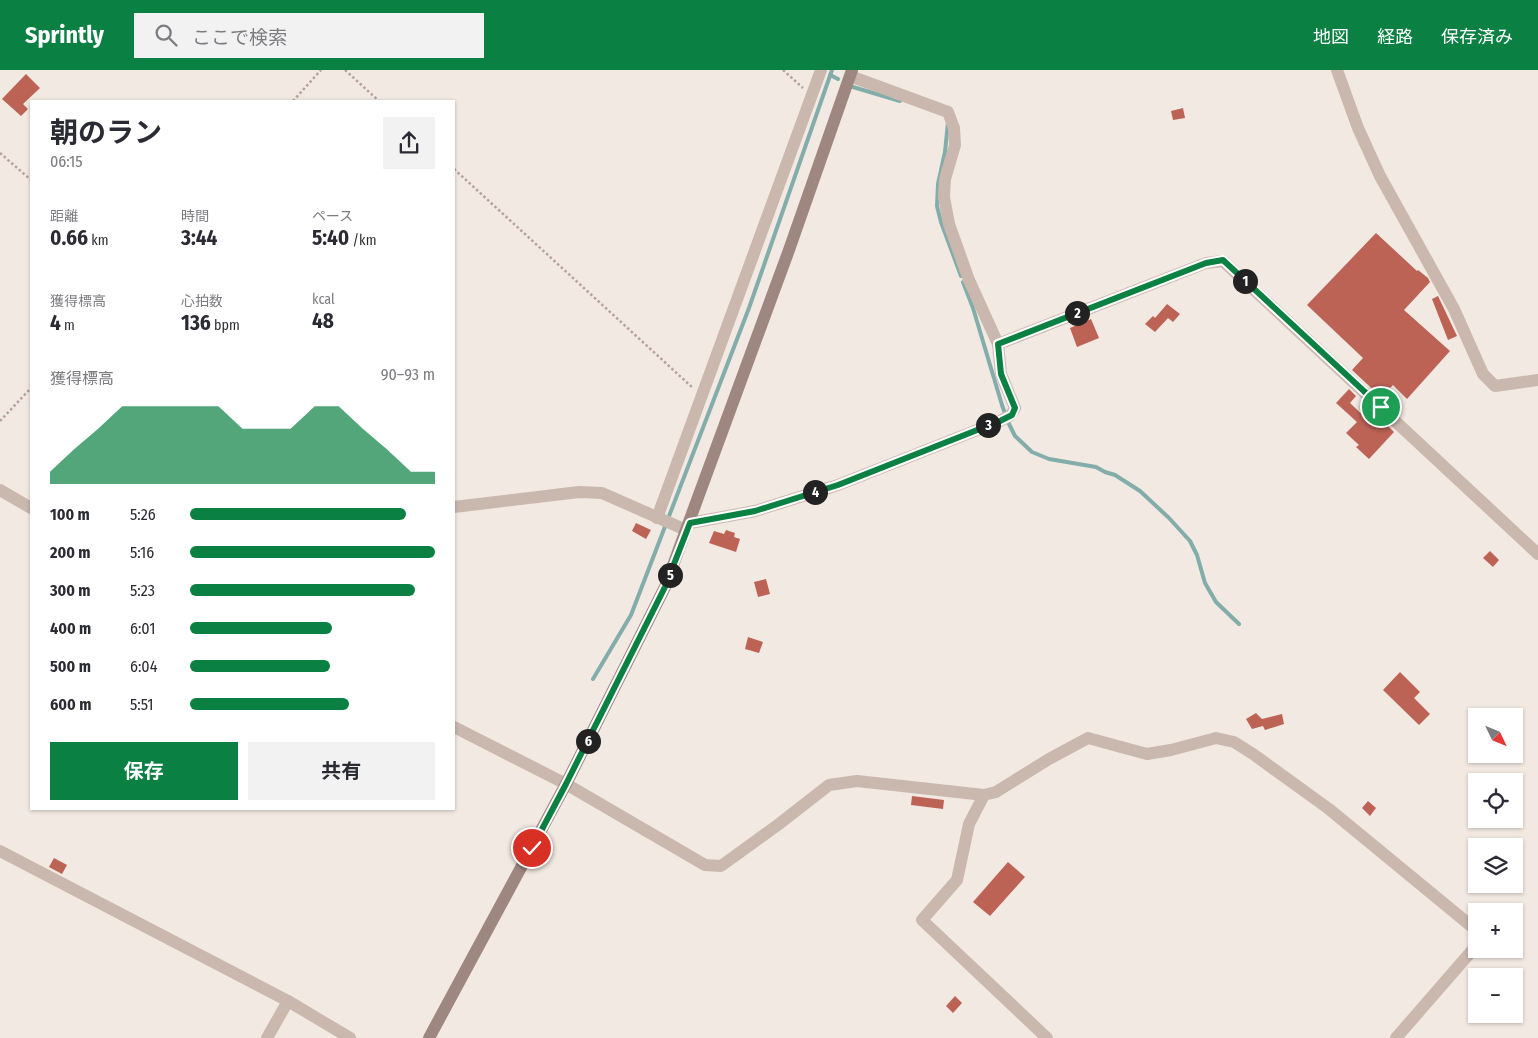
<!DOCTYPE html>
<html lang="ja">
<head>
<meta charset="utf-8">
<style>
  body { margin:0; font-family:"Fira Sans Condensed","Noto Sans JP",sans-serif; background:#f2f2f3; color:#2b2b33; height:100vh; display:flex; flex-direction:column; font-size:19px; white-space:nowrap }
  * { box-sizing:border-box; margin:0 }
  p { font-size:16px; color:#7c7c81 }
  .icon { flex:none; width:28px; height:28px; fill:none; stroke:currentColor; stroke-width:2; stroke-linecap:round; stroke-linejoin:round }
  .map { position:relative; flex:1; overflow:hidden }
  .sheet { position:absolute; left:30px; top:30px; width:425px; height:710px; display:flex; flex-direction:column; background:#fff; border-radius:0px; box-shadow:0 1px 4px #0004 }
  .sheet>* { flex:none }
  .needle { width:32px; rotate:133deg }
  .tools { position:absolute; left:1468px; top:638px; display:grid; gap:10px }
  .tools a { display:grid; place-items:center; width:55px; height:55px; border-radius:0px; background:#fff; box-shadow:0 1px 4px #0004; font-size:25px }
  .pin { position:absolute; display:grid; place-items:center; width:42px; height:42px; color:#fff; margin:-21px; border:2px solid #fff; border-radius:50%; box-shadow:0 1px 5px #0007 }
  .km { position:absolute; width:25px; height:25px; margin:-12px; border-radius:50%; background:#222; color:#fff; font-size:14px; line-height:25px; text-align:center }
  .round { display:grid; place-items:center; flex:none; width:52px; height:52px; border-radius:0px; background:#f2f2f3 }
  .summary { display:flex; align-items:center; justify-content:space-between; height:85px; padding:0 20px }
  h1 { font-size:28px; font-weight:700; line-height:38px }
  .stats { display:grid; grid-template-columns:repeat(3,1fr); gap:8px; height:85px; padding:5px 20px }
  .stats div { display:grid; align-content:center }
  .stats b { font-size:21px; font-weight:700 }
  .stats small { font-size:14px; font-weight:400 }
  .stats p { font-size:14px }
  .chart { height:140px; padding:10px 20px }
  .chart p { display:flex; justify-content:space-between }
  .chart svg { width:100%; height:90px; margin-top:5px; fill:#0b8043; opacity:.7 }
  .action { display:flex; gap:10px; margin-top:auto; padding:10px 20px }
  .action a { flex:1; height:58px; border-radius:0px; background:#0b8043; color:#fff; font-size:20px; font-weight:700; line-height:58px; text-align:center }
  .action a+a { background:#f2f2f3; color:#2b2b33 }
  ul { padding:0 20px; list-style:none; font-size:16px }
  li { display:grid; grid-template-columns:80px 60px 1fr; align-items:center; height:38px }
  li i { height:12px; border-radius:6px; background:#0b8043 }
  header { display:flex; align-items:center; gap:30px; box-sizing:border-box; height:70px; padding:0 25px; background:#0b8043; color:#fff }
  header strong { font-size:24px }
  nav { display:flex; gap:28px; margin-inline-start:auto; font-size:18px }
  .search { width:350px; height:45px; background:#f2f2f3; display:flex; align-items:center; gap:12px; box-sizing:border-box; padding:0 18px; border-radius:0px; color:#7c7c81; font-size:19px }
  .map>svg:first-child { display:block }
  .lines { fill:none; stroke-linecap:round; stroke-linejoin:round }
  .stream { stroke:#83adaa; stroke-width:4 }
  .building { fill:#bc6356 }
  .path { stroke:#b5a299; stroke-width:2.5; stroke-dasharray:2.5 2.5; stroke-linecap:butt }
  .street { stroke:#cab8af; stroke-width:12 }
  .secondary { stroke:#9d8780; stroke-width:12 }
  .route-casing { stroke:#fff; stroke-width:10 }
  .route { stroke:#0b8043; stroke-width:6 }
</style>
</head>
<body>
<header>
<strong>Sprintly</strong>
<div class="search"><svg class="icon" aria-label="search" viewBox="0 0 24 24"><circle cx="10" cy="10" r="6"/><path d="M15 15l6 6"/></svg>ここで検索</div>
<nav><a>地図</a><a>経路</a><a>保存済み</a></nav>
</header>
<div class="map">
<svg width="1538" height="968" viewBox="0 0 1538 968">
  <rect width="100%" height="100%" fill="#f2e9e2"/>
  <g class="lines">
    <g class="stream">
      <path d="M830,5L838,9"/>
      <path d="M853,17L900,31"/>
      <path d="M948,52L945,82L938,114L937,136L941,152L961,206"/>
      <path d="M963,212L973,238L1002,335L1008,352L1015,366L1032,382L1049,389L1096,397L1105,402L1115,405L1140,421L1169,448L1190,471L1197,485L1205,513L1216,532L1239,554"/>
      <path d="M593,609L631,545L656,480L749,238L832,0"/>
    </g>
  </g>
  <g class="building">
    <path d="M26,4L40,18L23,34L28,39L21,46L2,29Z"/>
    <path d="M1183,38L1185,48L1173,50L1171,41Z"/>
    <path d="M1376,163L1417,201L1418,200L1428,208L1430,212L1404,240L1450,281L1407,329L1393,315L1381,327L1352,300L1363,288L1307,235Z"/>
    <path d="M1438,226L1457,266L1448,270L1432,229Z"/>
    <path d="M1167,234L1180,244L1173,252L1168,248L1155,262L1145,254L1153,246L1155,248Z"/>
    <path d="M1091,249L1099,268L1077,277L1070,258Z"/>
    <path d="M1349,319L1356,326L1350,333L1375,357L1382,350L1394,362L1369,389L1356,377L1359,375L1346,363L1357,352L1336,333Z"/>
    <path d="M636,453L651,460L646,469L632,461Z"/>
    <path d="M726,460L735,463L734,467L740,469L736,482L709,473L714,461L724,464Z"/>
    <path d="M1490,481L1499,490L1493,497L1483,488Z"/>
    <path d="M766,509L770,524L758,527L754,512Z"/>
    <path d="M748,567L763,572L759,583L745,579Z"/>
    <path d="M1400,602L1420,622L1414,628L1430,644L1419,655L1383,620Z"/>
    <path d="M1256,643L1262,649L1282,644L1284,654L1265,660L1263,656L1252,659L1246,649Z"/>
    <path d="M912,726L944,730L943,739L911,735Z"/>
    <path d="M1368,731L1376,738L1370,746L1362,738Z"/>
    <path d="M54,788L67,795L62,804L49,797Z"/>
    <path d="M1008,792L1025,807L990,846L973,832Z"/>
    <path d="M955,926L962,933L953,943L946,936Z"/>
  </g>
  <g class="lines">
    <g class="path">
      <path d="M345,0L379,31"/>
      <path d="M783,0L803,18"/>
      <path d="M293,31L321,0"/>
      <path d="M0,83L31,110"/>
      <path d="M454,99L693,318"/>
      <path d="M0,351L31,318"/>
    </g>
    <g class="street">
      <path d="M1337,0L1358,58L1380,106L1454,239L1483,304L1495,316L1538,310"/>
      <path d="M998,274L1206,193L1223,191L1538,484"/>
      <path d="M0,420L31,438"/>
      <path d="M454,437L579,422L602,423L686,460"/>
      <path d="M657,448L821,0"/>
      <path d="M690,453L755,441L838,415L1000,351L1011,345L1015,338L1001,304L998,274L969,210L949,154L944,127L945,109L955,75L954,58L948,42L850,6"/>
      <path d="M454,657L566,714L705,795L721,796L779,754L829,715L857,711L984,725L996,722L1049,689L1088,668L1147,684L1171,680L1216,668L1234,672L1253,684L1329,739L1476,860"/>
      <path d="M984,725L969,754L957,810L922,850L1047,968"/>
      <path d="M0,781L288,931L350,968"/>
      <path d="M267,968L288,931"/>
      <path d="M1396,968L1476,876"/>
    </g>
    <path class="secondary" d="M429,968L566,714L665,517L789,180L852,0"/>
  </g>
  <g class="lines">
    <defs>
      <path id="route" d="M532,778L566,714L665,517L690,453L755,441L838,415L1000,351L1012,345L1015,338L1001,304L998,274L1206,193L1223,190L1381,337"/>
    </defs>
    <use href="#route" class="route-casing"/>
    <use href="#route" class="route"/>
  </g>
</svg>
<div class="tools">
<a><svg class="needle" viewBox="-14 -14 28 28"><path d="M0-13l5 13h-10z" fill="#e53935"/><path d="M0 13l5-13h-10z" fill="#7c7c81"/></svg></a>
<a><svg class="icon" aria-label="locate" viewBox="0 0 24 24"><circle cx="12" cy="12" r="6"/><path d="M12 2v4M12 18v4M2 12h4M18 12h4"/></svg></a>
<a><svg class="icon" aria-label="layers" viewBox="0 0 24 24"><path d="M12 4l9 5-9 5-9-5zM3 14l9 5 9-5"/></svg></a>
<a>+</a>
<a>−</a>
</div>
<div class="pin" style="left:1381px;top:337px;background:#1e9e55"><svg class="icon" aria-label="arrive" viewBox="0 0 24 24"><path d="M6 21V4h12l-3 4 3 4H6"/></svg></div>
<div class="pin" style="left:532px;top:778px;background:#d93025"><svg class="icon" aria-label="check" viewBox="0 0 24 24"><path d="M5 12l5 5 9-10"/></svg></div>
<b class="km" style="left:1245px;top:211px">1</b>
<b class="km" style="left:1077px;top:243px">2</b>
<b class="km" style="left:988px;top:355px">3</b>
<b class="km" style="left:815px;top:422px">4</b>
<b class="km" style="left:670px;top:505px">5</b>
<b class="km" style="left:588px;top:671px">6</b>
<section class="sheet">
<div class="summary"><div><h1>朝のラン</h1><p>06:15</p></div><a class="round"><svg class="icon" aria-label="share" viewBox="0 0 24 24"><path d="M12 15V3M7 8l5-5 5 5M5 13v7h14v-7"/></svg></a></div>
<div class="stats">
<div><p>距離</p><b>0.66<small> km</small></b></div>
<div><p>時間</p><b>3:44</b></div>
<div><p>ペース</p><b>5:40<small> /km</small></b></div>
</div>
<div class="stats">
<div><p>獲得標高</p><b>4<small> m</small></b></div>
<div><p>心拍数</p><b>136<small> bpm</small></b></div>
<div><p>kcal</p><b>48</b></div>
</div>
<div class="chart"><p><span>獲得標高</span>90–93 m</p>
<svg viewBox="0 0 160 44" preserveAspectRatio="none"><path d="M0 44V38L10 27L20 17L30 6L40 6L50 6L60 6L70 6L80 17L90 17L100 17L110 6L120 6L130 17L140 27L150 38L160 38V44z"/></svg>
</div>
<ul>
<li><b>100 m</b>5:26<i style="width:88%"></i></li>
<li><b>200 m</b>5:16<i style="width:100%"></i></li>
<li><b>300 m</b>5:23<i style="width:92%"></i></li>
<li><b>400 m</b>6:01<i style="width:58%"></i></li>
<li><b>500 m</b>6:04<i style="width:57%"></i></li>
<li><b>600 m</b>5:51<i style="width:65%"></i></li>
</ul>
<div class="action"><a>保存</a><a>共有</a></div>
</section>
</div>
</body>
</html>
